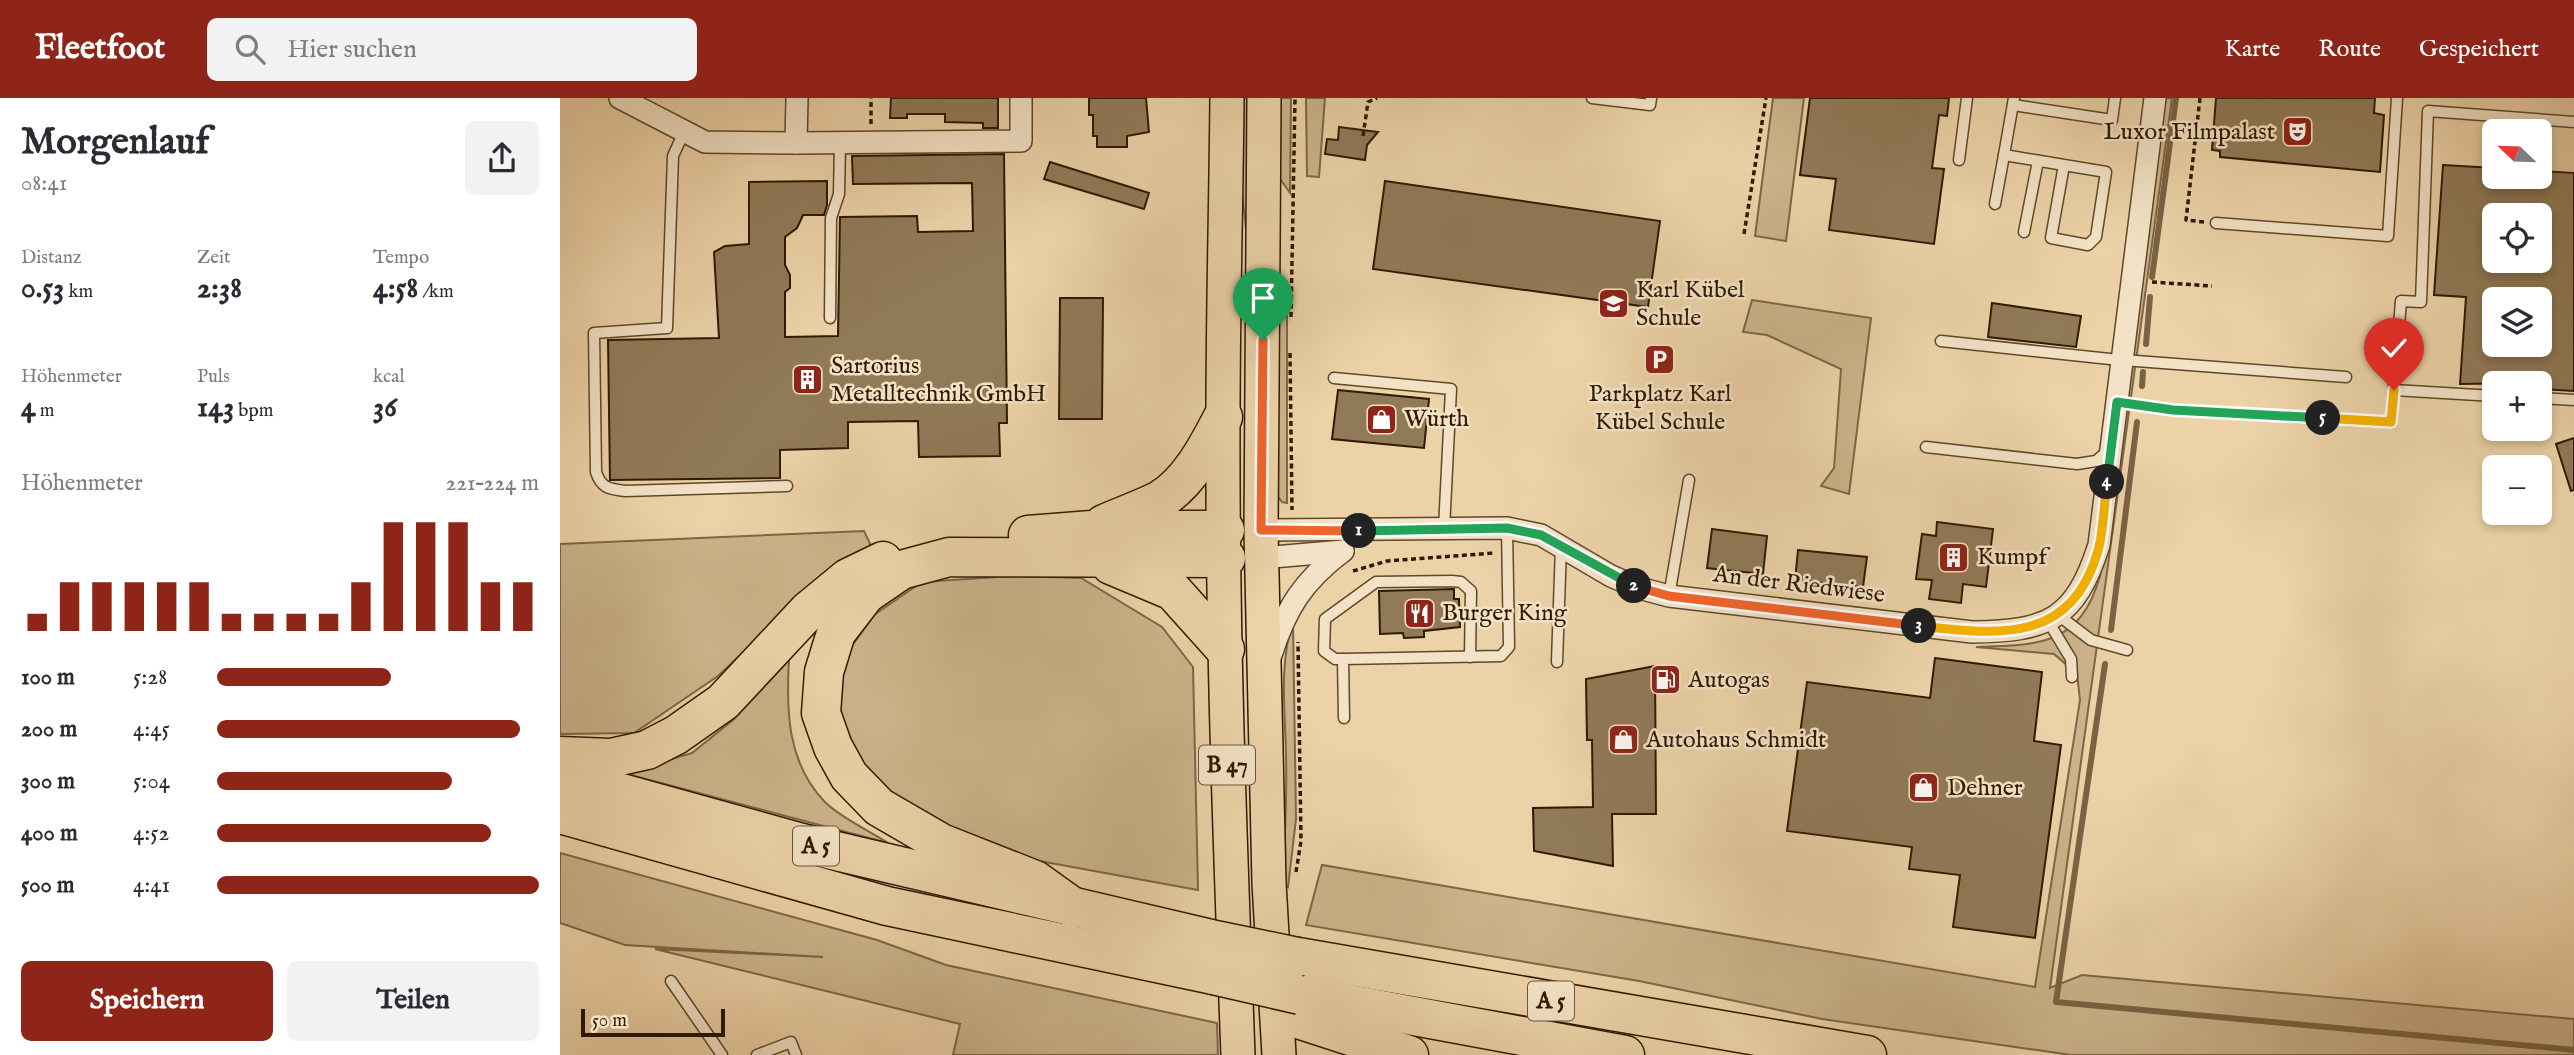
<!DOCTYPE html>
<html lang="de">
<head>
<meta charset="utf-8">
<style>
  body { margin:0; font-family:"IM FELL English",serif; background:#f2f2f3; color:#2b2b33; height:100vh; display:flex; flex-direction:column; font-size:26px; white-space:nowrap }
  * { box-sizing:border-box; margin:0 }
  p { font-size:23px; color:#7c7c81 }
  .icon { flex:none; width:38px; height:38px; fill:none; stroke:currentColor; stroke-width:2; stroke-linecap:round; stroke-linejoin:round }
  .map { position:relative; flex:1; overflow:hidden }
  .side { display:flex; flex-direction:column; background:#fff; width:560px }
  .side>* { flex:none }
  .needle { width:46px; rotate:293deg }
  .tools { position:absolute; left:1922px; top:21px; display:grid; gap:14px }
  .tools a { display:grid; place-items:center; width:70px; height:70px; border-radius:10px; background:#fff; box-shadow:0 4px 10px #0003; font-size:35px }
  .scale { position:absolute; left:21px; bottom:18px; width:144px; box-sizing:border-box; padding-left:7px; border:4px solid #2f1a02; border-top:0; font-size:19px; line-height:24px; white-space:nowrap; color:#2f1a02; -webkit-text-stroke:5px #f3e2c6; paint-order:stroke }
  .pin { position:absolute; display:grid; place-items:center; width:60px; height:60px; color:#fff; margin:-72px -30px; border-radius:50% 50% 50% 0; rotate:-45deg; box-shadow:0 0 7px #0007 }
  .pin .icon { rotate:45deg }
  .km { position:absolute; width:35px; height:35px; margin:-18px; border-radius:50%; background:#222; color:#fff; font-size:19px; line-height:35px; text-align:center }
  .round { display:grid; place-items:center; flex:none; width:74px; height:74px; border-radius:10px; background:#f2f2f3 }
  .overview { display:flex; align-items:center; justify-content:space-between; height:119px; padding:0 21px }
  h1 { font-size:38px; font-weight:700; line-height:52px }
  .stats { display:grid; grid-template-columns:repeat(3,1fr); gap:10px; height:119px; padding:7px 21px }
  .stats div { display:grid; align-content:center }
  .stats b { font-size:30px; font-weight:700 }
  .stats small { font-size:19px; font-weight:400 }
  .stats p { font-size:19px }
  .chart { height:196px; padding:14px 21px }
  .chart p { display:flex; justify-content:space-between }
  .chart svg { width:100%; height:126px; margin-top:7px; stroke:#8f2418; stroke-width:6 }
  .cta { display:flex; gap:14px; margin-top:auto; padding:14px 21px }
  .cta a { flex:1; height:80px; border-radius:10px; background:#8f2418; color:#fff; font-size:28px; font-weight:700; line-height:80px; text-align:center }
  .cta a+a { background:#f2f2f3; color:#2b2b33 }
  ul { padding:0 21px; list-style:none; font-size:23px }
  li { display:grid; grid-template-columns:112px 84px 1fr; align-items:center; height:52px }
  li i { height:18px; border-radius:9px; background:#8f2418 }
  header { display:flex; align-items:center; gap:42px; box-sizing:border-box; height:98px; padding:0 35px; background:#8f2418; color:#fff }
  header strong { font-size:33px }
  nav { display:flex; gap:38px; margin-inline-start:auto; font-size:24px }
  .search { width:490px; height:63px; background:#f2f2f3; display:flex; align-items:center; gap:18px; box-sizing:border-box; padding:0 24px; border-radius:10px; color:#7c7c81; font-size:26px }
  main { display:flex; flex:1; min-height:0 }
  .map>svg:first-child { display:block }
  .green { fill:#ccb38b; stroke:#7e6646; stroke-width:2 }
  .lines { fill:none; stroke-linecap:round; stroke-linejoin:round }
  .stream { stroke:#7a6343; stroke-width:6 }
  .building { fill:#917a58; stroke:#2f1a02; stroke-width:2; fill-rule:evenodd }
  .service-casing { stroke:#5e482b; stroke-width:13 }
  .minor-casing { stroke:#5e482b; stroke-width:24 }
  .primary-casing { stroke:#2f1a02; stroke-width:36 }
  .motorway-casing { stroke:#2f1a02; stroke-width:41 }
  .path { stroke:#2f1a02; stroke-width:3.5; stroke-dasharray:5 3.5; stroke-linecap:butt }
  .service { stroke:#f3e2c6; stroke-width:10 }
  .minor { stroke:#f3e2c6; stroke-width:21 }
  .primary { stroke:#ecd2a7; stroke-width:33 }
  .motorway { stroke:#ecd2a7; stroke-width:38 }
  .motorway-bridge-casing { stroke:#2f1a02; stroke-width:41; stroke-linecap:butt }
  .motorway-bridge { stroke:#ecd2a7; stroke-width:38 }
  .split-1-casing { stroke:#fff; stroke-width:14 }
  .split-2-casing { stroke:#fff; stroke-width:14 }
  .split-3-casing { stroke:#fff; stroke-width:14 }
  .split-4-casing { stroke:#fff; stroke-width:14 }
  .split-5-casing { stroke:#fff; stroke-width:14 }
  .split-6-casing { stroke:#fff; stroke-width:14 }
  .split-1 { stroke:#f0652b; stroke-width:9 }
  .split-2 { stroke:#22a559; stroke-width:9 }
  .split-3 { stroke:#f0652b; stroke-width:9 }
  .split-4 { stroke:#f5b400; stroke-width:9 }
  .split-5 { stroke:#22a559; stroke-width:9 }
  .split-6 { stroke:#f5b400; stroke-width:9 }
  .labels { text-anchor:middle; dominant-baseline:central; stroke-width:5; stroke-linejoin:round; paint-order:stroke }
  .shield { fill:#f3e2c6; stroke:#6a563d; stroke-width:2 }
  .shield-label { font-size:23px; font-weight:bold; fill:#2f1a02 }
  .poi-label { font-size:24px; fill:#2f1a02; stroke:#f3e2c6; text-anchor:start }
  .street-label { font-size:24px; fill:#2f1a02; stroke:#f3e2c6 }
</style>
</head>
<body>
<header>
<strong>Fleetfoot</strong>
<div class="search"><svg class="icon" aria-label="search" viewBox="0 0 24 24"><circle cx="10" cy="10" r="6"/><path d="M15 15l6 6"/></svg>Hier suchen</div>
<nav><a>Karte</a><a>Route</a><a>Gespeichert</a></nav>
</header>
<main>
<section class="side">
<div class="overview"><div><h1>Morgenlauf</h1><p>08:41</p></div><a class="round"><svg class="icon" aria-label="share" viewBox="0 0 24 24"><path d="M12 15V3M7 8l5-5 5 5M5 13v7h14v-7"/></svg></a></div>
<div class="stats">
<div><p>Distanz</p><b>0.53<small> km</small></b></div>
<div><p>Zeit</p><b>2:38</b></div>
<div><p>Tempo</p><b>4:58<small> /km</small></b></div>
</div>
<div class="stats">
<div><p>Höhenmeter</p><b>4<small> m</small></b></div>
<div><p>Puls</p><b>143<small> bpm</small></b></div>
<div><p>kcal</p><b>36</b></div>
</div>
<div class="chart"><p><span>Höhenmeter</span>221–224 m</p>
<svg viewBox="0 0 160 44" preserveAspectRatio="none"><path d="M5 44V38M15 44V27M25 44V27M35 44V27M45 44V27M55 44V27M65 44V38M75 44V38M85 44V38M95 44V38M105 44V27M115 44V6M125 44V6M135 44V6M145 44V27M155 44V27"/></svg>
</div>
<ul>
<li><b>100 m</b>5:28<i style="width:54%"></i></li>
<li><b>200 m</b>4:45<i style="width:94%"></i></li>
<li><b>300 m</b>5:04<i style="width:73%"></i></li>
<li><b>400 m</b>4:52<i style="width:85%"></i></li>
<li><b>500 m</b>4:41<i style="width:100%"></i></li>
</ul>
<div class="cta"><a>Speichern</a><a>Teilen</a></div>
</section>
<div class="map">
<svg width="2014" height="957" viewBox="0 0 2014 957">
  <rect width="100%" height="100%" fill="#ecd2a7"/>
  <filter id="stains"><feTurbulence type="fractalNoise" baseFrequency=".00286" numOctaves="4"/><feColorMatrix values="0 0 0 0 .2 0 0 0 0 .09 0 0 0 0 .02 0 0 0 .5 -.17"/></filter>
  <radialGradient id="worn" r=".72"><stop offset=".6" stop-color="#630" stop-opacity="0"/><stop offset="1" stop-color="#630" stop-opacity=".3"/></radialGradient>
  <g class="green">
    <path d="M678,0H691L687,140L678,59Z"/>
    <path d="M718,0H731L730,95L718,78Z"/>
    <path d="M746,0H765L759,79L747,78Z"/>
    <path d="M1213,0H1244L1226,143L1195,138Z"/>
    <path d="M1603,0H1612L1490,890L1522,877L2014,921V957H1511L1262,921L1079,883L746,827L762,767L1475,889L1520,602L1517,576L1494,556L1416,549C1479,547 1520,548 1540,478Z"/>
    <path d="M727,188V405L722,404L717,397L715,207Z"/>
    <path d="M1192,202L1311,220L1289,396L1261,388L1274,370L1281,271L1207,237L1183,234Z"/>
    <path d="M304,433L313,452L224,516L158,578L74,635L0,636V446Z"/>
    <path d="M452,478L521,480L602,529L633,569L638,792L474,762L378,734L301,674L279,618L284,559L314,517L362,484Z"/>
    <path d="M733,523L736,721L728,789L722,785C725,742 727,699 726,656C725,612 719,565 733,523Z"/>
    <path d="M229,562C226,612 227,665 265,704C281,720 308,732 328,745L63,675L132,655L173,622Z"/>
    <path d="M0,755L317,842L386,867L657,925L658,957H393L400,926L95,851L263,859L65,847L0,825Z"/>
  </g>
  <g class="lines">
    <g class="stream">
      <path d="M1592,179L1616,0"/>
      <path d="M1586,246L1590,199"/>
      <path d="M1582,288L1583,274"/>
      <path d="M1551,532L1577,324"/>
      <path d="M1545,566L1496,904L2014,952"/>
    </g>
  </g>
  <g class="building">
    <path d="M331,0H438V30H423V25L385,24V16H347V20H330Z"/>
    <path d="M529,0H586L589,34L567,38V49H537V38H533V17H529Z"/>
    <path d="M1250,0H1389L1387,18L1379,17L1372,70L1384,71L1374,146L1269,132L1276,81L1240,77Z"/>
    <path d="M1656,0H1815L1814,15L1824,17L1820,74L1660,59V53L1652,52Z"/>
    <path d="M779,29L818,34L807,47L805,62L765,56L767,41L778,42Z"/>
    <path d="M444,56L447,325H439L440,358L359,359L358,323L288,324V350L220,352V380L50,382L48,242L159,240L154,154L165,148L189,146V84L267,83V107L264,117H243L237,130L225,139V167L230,177V190L225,194V239L278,238L280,119L357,118L358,134L413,133L412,85L293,86L292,58Z"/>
    <path d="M490,64L589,95L584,111L484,81Z"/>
    <path d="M1883,67L1934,70V79H1979V73L2014,75V293L1979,291V285L1900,286L1906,199L1874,197ZM1934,117H1979V163H1934ZM1934,201H1979V247H1934Z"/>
    <path d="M825,83L1100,123L1088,209L813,171Z"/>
    <path d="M500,200H543L542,321H499Z"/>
    <path d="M1432,205L1521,218L1516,249L1428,239Z"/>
    <path d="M778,292L869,301L864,350L772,341Z"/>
    <path d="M2014,340V392L2011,393L1996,346Z"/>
    <path d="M1377,424L1433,431L1426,489L1403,486L1401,505L1369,501L1372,482L1356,481L1362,436L1376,438Z"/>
    <path d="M1152,431L1207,438L1203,476L1147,470Z"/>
    <path d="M1238,452L1307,459L1303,489L1235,482Z"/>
    <path d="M894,491V501H899L900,529L864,533V539L844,540L843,535L820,536L819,493Z"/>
    <path d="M1375,560L1482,574L1474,643L1501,647L1475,840L1393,829L1400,777L1349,771L1352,749L1227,733L1247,584L1370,600Z"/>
    <path d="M1095,568L1096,716H1052L1053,768L974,753L973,710L1033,709L1032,642H1027L1026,581Z"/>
  </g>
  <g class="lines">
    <defs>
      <g id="service">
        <path d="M1032,0L1090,7L1091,0"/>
        <path d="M1454,0L1444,57L1546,74L1536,139L1528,147L1491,140L1504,67"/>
        <path d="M1453,7L1552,22L1555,0"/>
        <path d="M124,34L113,58L107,230L34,235L36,374C41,390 49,391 65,393L227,388"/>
        <path d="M1399,62L1407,0"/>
        <path d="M1435,106L1444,57"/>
        <path d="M1656,125L1828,138L1837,0"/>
        <path d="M1464,134L1478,63"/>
        <path d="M270,220L271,120L279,96L280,45"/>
        <path d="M1381,243L1550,261L1786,279"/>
        <path d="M774,280L891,291L884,431"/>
        <path d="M1834,292L1934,298"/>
        <path d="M1979,300L2014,302"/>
        <path d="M1557,304L1613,312L1831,324L1841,203L1861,204L1868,13L2014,24"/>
        <path d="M1366,349L1517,366L1536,363L1549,352"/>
        <path d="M1109,498L1129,382"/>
        <path d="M1498,517L1531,542L1567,552"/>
        <path d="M1488,523L1511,561L1512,579"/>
        <path d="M783,561H775L764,553L765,521L816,484L892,483L901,484L911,493L910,559"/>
        <path d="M997,564L1001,448"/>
        <path d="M784,620L783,561L941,558L949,549L947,430"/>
        <path d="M111,883L162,957"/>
        <path d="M197,957L231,944L236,957"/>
      </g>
      <g id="minor">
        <path d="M60,0L145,44L236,45L237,0"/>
        <path d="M236,45L461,43V0"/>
        <path d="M701,432L947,430L981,437L1051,478L1079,490L1109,498L1412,534C1488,533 1515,522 1539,447L1595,0"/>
        <path d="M702,460L783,453"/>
        <path d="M711,557C726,510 743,483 783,453"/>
      </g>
      <g id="primary">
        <path d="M667,0C666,106 663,212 663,317C662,531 670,744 678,957"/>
        <path d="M704,0L701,432L709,785L719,957"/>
      </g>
      <g id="motorway">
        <path d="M544,426C562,418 582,411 600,402C629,385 648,348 663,319"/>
        <path d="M468,437L532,432H665"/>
        <path d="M551,467L613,493L665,551"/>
        <path d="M0,658L51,660L87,652L116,637L163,604L248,513L288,480L323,463"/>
        <path d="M0,678L242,745L651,841"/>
        <path d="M0,716L327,808L653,877"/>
        <path d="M514,810L475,782L381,745L319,709L289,678L273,649L261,615L264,574L276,535L306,496L341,472L389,459L666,460"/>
        <path d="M738,859L1307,957"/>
        <path d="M740,897L1065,957"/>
        <path d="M741,922L849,957"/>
      </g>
    </defs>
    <use href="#service" class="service-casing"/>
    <use href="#minor" class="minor-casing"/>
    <use href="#primary" class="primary-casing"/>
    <use href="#motorway" class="motorway-casing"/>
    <g class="path">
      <path d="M1640,0L1626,122L1644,124"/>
      <path d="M311,26V0"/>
      <path d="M803,38L808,4L817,0"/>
      <path d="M1184,136L1206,0"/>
      <path d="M1592,184L1652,188"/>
      <path d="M731,219L735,0"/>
      <path d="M730,255L732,412"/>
      <path d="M793,473L827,463L934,455"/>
      <path d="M736,774L741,743L738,544"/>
    </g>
    <use href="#service" class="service"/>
    <use href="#minor" class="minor"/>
    <use href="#primary" class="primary"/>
    <use href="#motorway" class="motorway"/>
    <defs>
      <g id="motorway-bridge">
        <path d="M651,841L738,859"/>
        <path d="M653,877L740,897"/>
      </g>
    </defs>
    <use href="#motorway-bridge" class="motorway-bridge-casing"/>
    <use href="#motorway-bridge" class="motorway-bridge"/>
  </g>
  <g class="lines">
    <defs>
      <path id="split-1" d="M703,242L701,432L799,433"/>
      <path id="split-2" d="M799,433L947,430L981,437L1074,488"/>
      <path id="split-3" d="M1074,488L1109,498L1359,528"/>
      <path id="split-4" d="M1359,528C1441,537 1513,546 1539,449C1544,428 1544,405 1547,384"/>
      <path id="split-5" d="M1547,384L1557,304L1613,312L1763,320"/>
      <path id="split-6" d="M1763,320L1831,324L1834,292"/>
    </defs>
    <use href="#split-1" class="split-1-casing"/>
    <use href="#split-2" class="split-2-casing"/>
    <use href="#split-3" class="split-3-casing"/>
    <use href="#split-4" class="split-4-casing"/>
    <use href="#split-5" class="split-5-casing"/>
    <use href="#split-6" class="split-6-casing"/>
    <use href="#split-1" class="split-1"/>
    <use href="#split-2" class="split-2"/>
    <use href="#split-3" class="split-3"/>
    <use href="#split-4" class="split-4"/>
    <use href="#split-5" class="split-5"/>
    <use href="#split-6" class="split-6"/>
  </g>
  <defs>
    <symbol id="theatre-square" viewBox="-11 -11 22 22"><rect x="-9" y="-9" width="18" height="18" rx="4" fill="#8f2418" stroke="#f3e2c6"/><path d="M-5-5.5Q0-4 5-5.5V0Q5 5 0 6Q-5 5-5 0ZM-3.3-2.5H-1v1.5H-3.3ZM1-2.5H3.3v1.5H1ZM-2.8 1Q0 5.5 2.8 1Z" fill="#fff"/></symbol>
    <symbol id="school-square" viewBox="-11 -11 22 22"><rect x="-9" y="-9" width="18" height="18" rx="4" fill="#8f2418" stroke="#f3e2c6"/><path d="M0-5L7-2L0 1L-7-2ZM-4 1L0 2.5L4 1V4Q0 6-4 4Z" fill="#fff"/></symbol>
    <symbol id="parking-square" viewBox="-11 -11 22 22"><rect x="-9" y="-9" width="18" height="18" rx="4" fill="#8f2418" stroke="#f3e2c6"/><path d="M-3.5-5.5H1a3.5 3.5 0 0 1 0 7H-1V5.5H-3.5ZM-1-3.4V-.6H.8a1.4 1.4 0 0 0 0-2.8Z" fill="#fff"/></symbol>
    <symbol id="building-square" viewBox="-11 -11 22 22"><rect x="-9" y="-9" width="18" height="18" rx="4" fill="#8f2418" stroke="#f3e2c6"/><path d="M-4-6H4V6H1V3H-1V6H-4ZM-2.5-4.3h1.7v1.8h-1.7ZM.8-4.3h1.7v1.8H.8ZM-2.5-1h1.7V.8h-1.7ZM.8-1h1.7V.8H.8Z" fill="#fff"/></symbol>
    <symbol id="shop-square" viewBox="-11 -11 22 22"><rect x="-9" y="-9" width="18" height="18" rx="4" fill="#8f2418" stroke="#f3e2c6"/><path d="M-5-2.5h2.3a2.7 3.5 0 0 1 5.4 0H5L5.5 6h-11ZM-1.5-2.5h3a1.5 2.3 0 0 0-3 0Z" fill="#fff"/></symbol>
    <symbol id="restaurant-square" viewBox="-11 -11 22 22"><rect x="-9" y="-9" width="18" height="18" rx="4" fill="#8f2418" stroke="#f3e2c6"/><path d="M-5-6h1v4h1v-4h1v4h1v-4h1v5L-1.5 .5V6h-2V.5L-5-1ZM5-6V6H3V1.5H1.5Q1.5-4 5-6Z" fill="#fff"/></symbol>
    <symbol id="fuel-square" viewBox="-11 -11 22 22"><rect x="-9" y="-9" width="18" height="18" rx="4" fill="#8f2418" stroke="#f3e2c6"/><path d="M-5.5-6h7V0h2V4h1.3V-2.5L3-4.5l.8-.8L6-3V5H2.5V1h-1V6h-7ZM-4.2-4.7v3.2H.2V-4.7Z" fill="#fff"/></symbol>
  </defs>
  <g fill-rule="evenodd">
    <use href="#theatre-square" x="1720" y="16" width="35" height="35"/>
    <use href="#school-square" x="1036" y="188" width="35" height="35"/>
    <use href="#parking-square" x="1082" y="244" width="35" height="35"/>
    <use href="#building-square" x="230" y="264" width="35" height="35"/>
    <use href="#shop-square" x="804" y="304" width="35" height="35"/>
    <use href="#building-square" x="1376" y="442" width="35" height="35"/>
    <use href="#restaurant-square" x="842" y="498" width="35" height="35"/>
    <use href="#fuel-square" x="1088" y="564" width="35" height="35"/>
    <use href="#shop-square" x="1046" y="624" width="35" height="35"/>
    <use href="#shop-square" x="1346" y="672" width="35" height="35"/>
  </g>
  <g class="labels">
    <g class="shield">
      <rect x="639" y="647.5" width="56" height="39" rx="5"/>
      <rect x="233" y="728.5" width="46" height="39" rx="5"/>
      <rect x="968" y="883.5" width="46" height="39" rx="5"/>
    </g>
    <g class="shield-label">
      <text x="667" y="667">B 47</text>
      <text x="256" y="748">A 5</text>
      <text x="991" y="903">A 5</text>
    </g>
    <g class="poi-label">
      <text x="1715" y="34" text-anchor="end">Luxor Filmpalast</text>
      <text x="1076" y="192">Karl Kübel<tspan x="1076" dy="28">Schule</tspan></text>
      <text x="271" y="268">Sartorius<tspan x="271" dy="28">Metalltechnik GmbH</tspan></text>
      <text x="1100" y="296" text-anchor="middle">Parkplatz Karl<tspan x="1100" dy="28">Kübel Schule</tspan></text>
      <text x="844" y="321">Würth</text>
      <text x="1417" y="459">Kumpf</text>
      <text x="882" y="515">Burger King</text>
      <text x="1128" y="582">Autogas</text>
      <text x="1086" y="642">Autohaus Schmidt</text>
      <text x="1387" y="690">Dehner</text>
    </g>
    <g class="street-label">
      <text transform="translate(1239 487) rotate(7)">An der Riedwiese</text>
    </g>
  </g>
  <rect width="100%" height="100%" filter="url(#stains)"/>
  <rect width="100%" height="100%" fill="url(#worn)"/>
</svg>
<div class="tools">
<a><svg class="needle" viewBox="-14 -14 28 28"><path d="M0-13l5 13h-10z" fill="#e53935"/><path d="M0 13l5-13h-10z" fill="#7c7c81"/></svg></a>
<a><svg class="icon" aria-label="locate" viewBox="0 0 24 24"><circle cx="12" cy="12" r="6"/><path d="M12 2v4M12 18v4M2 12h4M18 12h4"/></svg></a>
<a><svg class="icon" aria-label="layers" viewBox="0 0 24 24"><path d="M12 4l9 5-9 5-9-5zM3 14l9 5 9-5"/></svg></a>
<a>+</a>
<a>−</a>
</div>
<div class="scale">50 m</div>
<div class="pin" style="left:703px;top:242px;background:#1e9e55"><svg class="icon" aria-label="arrive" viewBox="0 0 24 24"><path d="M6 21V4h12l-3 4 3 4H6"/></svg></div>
<div class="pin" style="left:1834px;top:292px;background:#d93025"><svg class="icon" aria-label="check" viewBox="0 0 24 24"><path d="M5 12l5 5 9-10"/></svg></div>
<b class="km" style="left:799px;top:433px">1</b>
<b class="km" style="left:1074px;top:488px">2</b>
<b class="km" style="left:1359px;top:528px">3</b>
<b class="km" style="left:1547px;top:384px">4</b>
<b class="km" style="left:1763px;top:320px">5</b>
</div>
</main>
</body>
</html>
